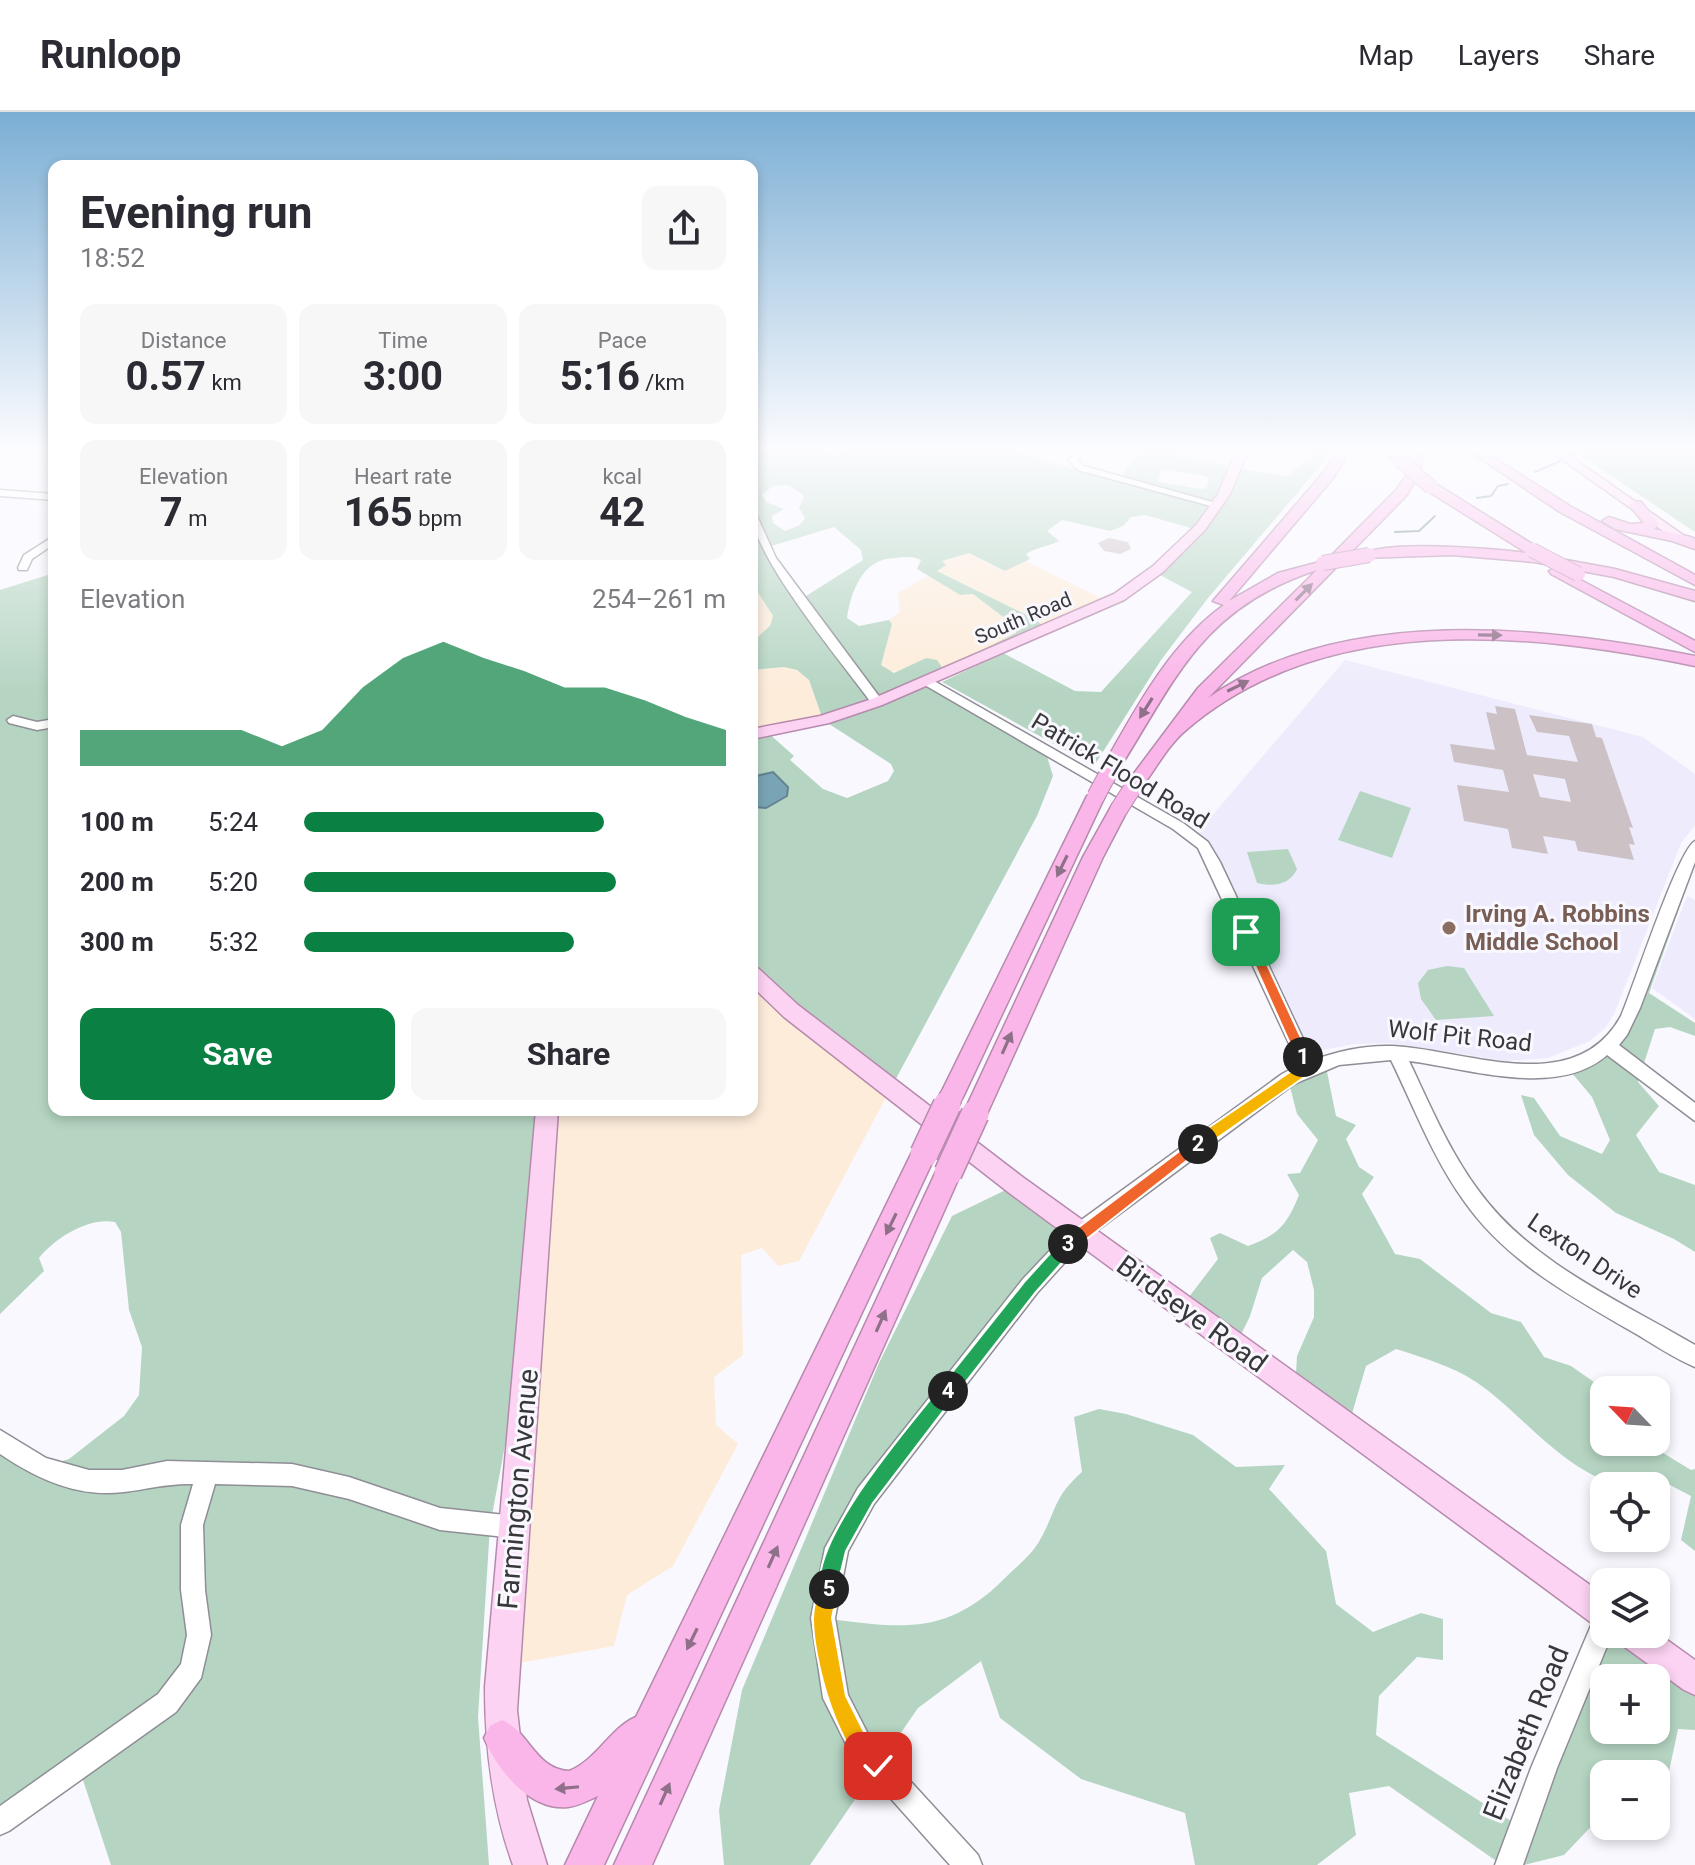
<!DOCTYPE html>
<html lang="en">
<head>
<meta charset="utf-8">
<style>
  body { margin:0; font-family:Roboto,sans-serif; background:#f7f7f7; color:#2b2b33; height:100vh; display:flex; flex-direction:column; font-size:30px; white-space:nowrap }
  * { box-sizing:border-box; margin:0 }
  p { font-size:26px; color:#7c7c81 }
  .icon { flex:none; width:44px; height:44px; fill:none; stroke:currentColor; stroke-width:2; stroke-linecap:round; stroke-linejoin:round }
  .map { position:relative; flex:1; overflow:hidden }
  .side { position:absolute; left:48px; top:48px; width:710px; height:956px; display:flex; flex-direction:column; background:#fff; border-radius:16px; box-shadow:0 4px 12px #0003 }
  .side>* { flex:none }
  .needle { width:52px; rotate:295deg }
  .tools { position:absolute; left:1590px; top:1264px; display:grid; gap:16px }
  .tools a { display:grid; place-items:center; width:80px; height:80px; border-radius:16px; background:#fff; box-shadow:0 4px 12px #0003; font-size:40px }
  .pin { position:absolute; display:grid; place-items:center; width:68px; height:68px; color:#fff; margin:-34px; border-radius:16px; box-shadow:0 4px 12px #0006 }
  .km { position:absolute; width:40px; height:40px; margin:-20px; border-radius:50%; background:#222; color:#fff; font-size:22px; line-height:40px; text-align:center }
  .round { display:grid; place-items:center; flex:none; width:84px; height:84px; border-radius:16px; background:#f7f7f7 }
  .head { display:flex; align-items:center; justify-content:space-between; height:136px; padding:0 32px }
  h1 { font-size:44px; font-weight:700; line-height:60px }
  .metrics { display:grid; grid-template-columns:repeat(3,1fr); gap:12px; height:136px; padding:8px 32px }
  .metrics div { display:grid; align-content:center; border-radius:16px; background:#f7f7f7; text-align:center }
  .metrics b { font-size:40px; font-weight:700 }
  .metrics small { font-size:22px; font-weight:400 }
  .metrics p { font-size:22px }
  .chart { height:224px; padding:16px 32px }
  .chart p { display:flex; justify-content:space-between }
  .chart svg { width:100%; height:144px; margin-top:8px; fill:#0b8043; opacity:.7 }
  .primary-button { display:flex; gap:16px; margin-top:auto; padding:16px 32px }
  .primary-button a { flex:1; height:92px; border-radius:16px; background:#0b8043; color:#fff; font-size:32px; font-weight:700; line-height:92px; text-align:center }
  .primary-button a+a { background:#f7f7f7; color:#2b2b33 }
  ul { padding:0 32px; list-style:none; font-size:26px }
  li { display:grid; grid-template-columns:128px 96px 1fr; align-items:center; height:60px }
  li i { height:20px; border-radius:10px; background:#0b8043 }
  header { display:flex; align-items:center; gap:48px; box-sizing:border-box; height:112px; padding:0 40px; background:#fff; border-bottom:2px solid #e1e1e2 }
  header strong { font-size:38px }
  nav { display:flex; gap:44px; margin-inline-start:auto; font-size:28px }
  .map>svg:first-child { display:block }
  .commercial { fill:#fdecda }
  .built { fill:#eeecfc }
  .green { fill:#b5d5c2; fill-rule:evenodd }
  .water { fill:#79a4b5; stroke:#668390; stroke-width:2 }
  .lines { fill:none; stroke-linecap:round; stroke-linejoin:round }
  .stream { stroke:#668390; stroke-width:2 }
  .building { fill:#ccc2c5; fill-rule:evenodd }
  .minor-casing { stroke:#8f8e96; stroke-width:3 }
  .major-casing { stroke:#b68aac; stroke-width:3 }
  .highway-casing { stroke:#b68aac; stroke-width:3 }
  .minor { fill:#fff; fill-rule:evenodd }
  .major { fill:#fcd3f2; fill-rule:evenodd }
  .highway { fill:#fab6e9; fill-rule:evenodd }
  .highway-bridge-far3-casing { stroke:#b68aac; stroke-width:16; stroke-linecap:butt }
  .highway-bridge-far2-casing { stroke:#b68aac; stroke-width:19; stroke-linecap:butt }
  .highway-bridge-far1-casing { stroke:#b68aac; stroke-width:25; stroke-linecap:butt }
  .highway-bridge-casing { stroke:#b68aac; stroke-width:30; stroke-linecap:butt }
  .highway-bridge-far3 { stroke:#fab6e9; stroke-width:14 }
  .highway-bridge-far2 { stroke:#fab6e9; stroke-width:17 }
  .highway-bridge-far1 { stroke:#fab6e9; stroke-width:22 }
  .highway-bridge { stroke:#fab6e9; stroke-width:27 }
  .oneway { fill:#8f7089 }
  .split-1 { fill:#f0652b; stroke:#fff; stroke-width:2 }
  .split-2 { fill:#f5b400; stroke:#fff; stroke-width:2 }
  .split-3 { fill:#f0652b; stroke:#fff; stroke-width:2 }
  .split-4 { fill:#22a559; stroke:#fff; stroke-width:2 }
  .split-5 { fill:#22a559; stroke:#fff; stroke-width:2 }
  .split-6 { fill:#f5b400; stroke:#fff; stroke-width:2 }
  .education-dot { fill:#8d6e63; stroke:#f9f8ff; stroke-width:3 }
  .labels { text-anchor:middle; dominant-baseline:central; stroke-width:6; stroke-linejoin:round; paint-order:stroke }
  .far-street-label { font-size:20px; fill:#38373a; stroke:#f9f8ff }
  .street-label { font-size:24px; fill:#38373a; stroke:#f9f8ff }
  .education-label { font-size:24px; font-weight:bold; fill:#785e54; stroke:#f9f8ff; text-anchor:start }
  .near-street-label { font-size:28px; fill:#38373a; stroke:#f9f8ff }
</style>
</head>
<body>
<header>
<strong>Runloop</strong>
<nav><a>Map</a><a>Layers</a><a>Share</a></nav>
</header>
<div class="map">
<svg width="1695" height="1753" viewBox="0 0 1695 1753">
  <rect width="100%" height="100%" fill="#f9f8ff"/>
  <g class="commercial">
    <path d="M969,441L1005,459L1026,449L1109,490L1047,517L1033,506L936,458L941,450Z"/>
    <path d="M928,464L960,483L973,482L1015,514L1016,521L993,540L946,561L926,546L899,559L887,560L881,553L892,512L889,508L900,500L898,481Z"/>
    <path d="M752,471L773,504L770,514L752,530Z"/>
    <path d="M784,555L797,558L809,568L823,608L752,622V558Z"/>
    <path d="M752,862L891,976L799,1149L778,1154L762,1136L741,1143L743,1243L714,1265L716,1313L738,1332L673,1454L627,1483L614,1534L503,1554L547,998H752Z"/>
  </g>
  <g class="built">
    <path d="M1345,548L1643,625L1695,662V713L1681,731L1615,900L1606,915L1590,929L1548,946L1505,949L1391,931L1355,932L1316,939L1305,928L1211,732L1198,720Z"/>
    <path d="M1687,784L1695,788V907L1652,876Z"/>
  </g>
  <g class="green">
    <path d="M753,335H809L837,342L849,335H1008L1042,348L1118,369L1142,338L1140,335H1174L1177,343L1232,355L1235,360L1198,418L1145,403L1131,405L1123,414L1110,419L1062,408L1047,419L1059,429C1047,435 1037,435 1026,442L1030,447L1005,459L969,441L942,449L946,453L937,459L1033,506L1047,517L993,540L986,536L1016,521L1015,514L973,482L960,483L917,457L921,448C912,444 904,445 895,446C863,446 851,479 847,506L859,514L889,508L892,512L881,553L894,561L926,546L937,548L946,561L928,568L1045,638L1053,664L1037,704L891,976L752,862V695L766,696L773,660L752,665V622L766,619L794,644L790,648L823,677L847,686L888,669L894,659L891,652L823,608L809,568L797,558L784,555L752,558V530L770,514L773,504L752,471ZM1168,358L1205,364L1209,367L1207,375L1202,377L1158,370L1161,359ZM789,373L804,384L799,396L805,406L800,413L785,419L773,411L772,404L784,397L766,390L762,382L773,374ZM834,415L861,438L863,448L803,486L765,436Z"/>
    <path d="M1260,335H1336L1208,486L1161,548L1094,654L942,570L1003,541L1075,579L1101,580L1192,480L1160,463C1192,430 1221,400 1241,357L1288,364L1311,344Z"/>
    <path d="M1568,335H1695V420Z"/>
    <path d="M54,461V998H547L534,1177L490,1414L478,1605L489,1753H111L78,1653L0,1710V1329L40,1356L69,1347L124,1304L139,1283L142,1235L129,1198L121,1120L115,1110C88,1105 55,1126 39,1146L44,1159L0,1202V478Z"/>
    <path d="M1360,679L1411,696L1392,746L1338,728Z"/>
    <path d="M1288,737L1297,757C1290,773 1273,775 1257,771L1247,740Z"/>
    <path d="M1679,773L1686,777L1649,881L1695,911V924L1670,915L1655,917L1638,970L1659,994L1636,1023L1659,1060L1695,1073V1140L1674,1127L1616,1101L1568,1063L1534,1023L1521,983L1534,986L1560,1024L1602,1042L1610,1028L1592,985L1566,954L1608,934Z"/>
    <path d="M1447,854L1464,856L1494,904L1436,908L1421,887L1418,871L1428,858Z"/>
    <path d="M1325,950L1336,1004L1356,1013L1346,1027L1359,1055L1374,1065L1362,1082L1395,1142L1420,1147L1491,1201L1521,1210L1544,1245L1571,1254L1594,1270L1604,1283V1330H1645L1691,1358L1695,1357V1439L1681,1428L1691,1384L1645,1360L1635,1374C1574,1374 1523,1301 1476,1270C1452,1254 1424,1246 1396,1237L1366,1254L1348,1315L1295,1277L1297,1244L1314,1205V1178L1307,1150L1293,1138L1262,1166L1250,1204L1236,1233L1182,1194L1218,1147L1210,1126L1220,1121L1248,1134C1278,1123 1287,1113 1299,1083L1287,1062L1300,1061L1318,1028L1297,1002L1288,967Z"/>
    <path d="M1016,1073L1080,1120L866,1384L823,1506C899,1516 946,1525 1004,1467C1017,1454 1033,1442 1041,1426C1058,1395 1053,1386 1082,1360L1074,1305L1099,1297L1126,1302L1193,1323L1236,1355L1285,1353L1269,1377L1326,1439L1336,1492L1373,1520L1421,1501L1443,1507V1548L1417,1545L1379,1584L1376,1623L1522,1716L1604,1522H1633L1695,1567V1618L1678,1617L1656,1721L1638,1714H1656V1662H1604V1701L1564,1743L1524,1753H1502L1389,1674L1349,1681L1356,1723L1317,1753H1195L1185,1701L1081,1667L1000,1606L981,1549L918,1596L810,1753H724L719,1698L742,1578L879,1251L952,1104ZM1604,1566H1656V1618H1604Z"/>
  </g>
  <path class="water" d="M773,660L788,675L787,684L766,696L752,695V665Z"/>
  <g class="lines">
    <g class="stream">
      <path d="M1572,343L1577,335"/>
      <path d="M1535,360L1560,349"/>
      <path d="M1477,386L1491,384L1498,374L1508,372"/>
      <path d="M1395,420L1419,419L1435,404"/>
    </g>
  </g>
  <g class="building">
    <path d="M1109,426L1128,430L1131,437L1120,442L1104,439L1098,431Z"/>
    <path d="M1495,594L1515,597L1527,643L1578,650L1569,624L1537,620L1529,603L1592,612L1596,625L1602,626L1633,716L1629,715L1635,733L1629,732L1634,748L1578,739L1575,729L1543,724L1548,742L1512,736L1508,717L1464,709L1457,673L1509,680L1503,658L1454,650L1450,632L1495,638L1486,600L1497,602ZM1533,662L1565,667L1571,690L1540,685Z"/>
  </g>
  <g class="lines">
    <defs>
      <g id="minor">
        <path d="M752,335H757L752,339Z"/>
        <path d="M1077,335L1106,337L1101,340L1085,337L1078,348L1084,354L1223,393L1218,396L1078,358L1068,348Z"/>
        <path d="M0,378L54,382V388L0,384Z"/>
        <path d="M752,401L757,404L776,446L881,587V593H873C844,553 752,444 752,401Z"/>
        <path d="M54,424V432L32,447L27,458H19L18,456L24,443Z"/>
        <path d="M927,565L1183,711L1208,730L1220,750L1313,948C1338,939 1365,933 1392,934C1465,937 1575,988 1621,904C1633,877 1678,737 1695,729V750L1640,896L1627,923L1619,933L1695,991V1009L1607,943C1558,987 1466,956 1409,949C1430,993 1449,1039 1478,1078C1531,1151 1620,1189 1695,1233V1255C1673,1246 1652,1231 1631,1219C1570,1184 1505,1148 1464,1089C1433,1046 1414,995 1391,948L1339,953L1294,972L1087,1126L1037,1181L874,1392L848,1439L835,1506L848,1583L869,1624L978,1743L982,1753H950L851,1642L823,1586L811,1506L825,1436L858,1376L1023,1167L1073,1114L1282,962L1299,953L1198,736L1173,717L923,572L921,569Z"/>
        <path d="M13,604L37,610L54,607V615L37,618L9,611L7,608Z"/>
        <path d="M0,1318L46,1346L89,1358H122L167,1349L292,1352L349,1365L440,1396L514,1404L522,1407L525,1415L522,1423L514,1426L440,1418L349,1387L292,1374L215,1372L203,1413L205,1478L211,1523L201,1566L176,1600L9,1719L0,1723V1694L158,1582L181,1552L187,1523L181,1478V1413L193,1372C169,1371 148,1377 124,1380C78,1386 37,1367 0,1342Z"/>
        <path d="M1604,1501V1522H1612L1557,1656L1523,1753H1495L1531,1656L1595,1504Z"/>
      </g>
      <g id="major">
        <path d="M1238,335H1250L1230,382L1205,418L1163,460L1124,488L882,593L829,611L752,627V617L820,604L872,587L1114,482L1153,454L1197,412L1218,382Z"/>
        <path d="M1544,335H1557L1686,425L1676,428Z"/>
        <path d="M752,854L759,857L798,893L1024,1066L1604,1483V1516L1593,1512L1008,1080L784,905L752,874Z"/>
        <path d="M536,998H558L517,1598L527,1688L547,1753H513C492,1695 485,1637 485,1575Z"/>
        <path d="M1656,1520L1695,1548V1583L1684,1578L1622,1533L1618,1522Z"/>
      </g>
      <g id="highway">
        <path d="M1340,335H1352L1334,365L1229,489L1278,461L1327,448L1396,378L1408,361L1412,335H1424L1420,361L1406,384L1208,586C1343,492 1543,514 1695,544V554C1528,520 1326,498 1186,618C1168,633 1155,658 1141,676H1129L1126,672L1198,576L1317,458C1201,496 1176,567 1116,662H1104L1101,658C1134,600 1168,533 1224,493L1213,489L1324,360Z"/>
        <path d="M1381,335H1394L1407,349L1397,352Z"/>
        <path d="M1463,335H1477L1570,394L1695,463V473L1560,400Z"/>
        <path d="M1426,372H1436L1537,435L1539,438L1534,442L1615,457L1695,479V489L1614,465L1534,450L1452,443L1364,446L1362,443C1383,427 1496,437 1527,441L1426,378Z"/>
        <path d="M1636,389L1641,390L1659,412L1654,417L1691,425L1695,427V437L1672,429L1615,417L1602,409L1609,405L1630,412L1644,411L1629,393Z"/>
        <path d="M1556,455L1695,529V540L1551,462L1549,459Z"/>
        <path d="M1096,678L1105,684L963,985L959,992L951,995L943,992L939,985L1087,684Z"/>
        <path d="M1119,691L1128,697L1103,745L987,1002L984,1009L975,1012L966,1009L963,1002L1083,745L1112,693Z"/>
        <path d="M924,1031L933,1034L936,1042L604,1753H565L598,1684C589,1688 578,1694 568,1695C529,1699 497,1657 484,1626L490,1614L502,1608C530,1620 535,1657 569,1659C597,1648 610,1616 636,1605L915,1034Z"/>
        <path d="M948,1050L957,1053L961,1061L652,1753H614L939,1053Z"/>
      </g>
    </defs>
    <use href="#minor" class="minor-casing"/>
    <use href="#major" class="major-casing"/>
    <use href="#highway" class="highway-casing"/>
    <use href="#minor" class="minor"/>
    <use href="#major" class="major"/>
    <use href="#highway" class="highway"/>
    <defs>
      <g id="highway-bridge-far3">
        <path d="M1401,349L1431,375"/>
        <path d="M1532,438L1578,462"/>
        <path d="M1323,451L1369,443"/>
      </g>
      <g id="highway-bridge-far2">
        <path d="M1096,684L1110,658"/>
        <path d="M1119,697L1135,672"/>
      </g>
      <path id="highway-bridge-far1" d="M946,995L951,985"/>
      <g id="highway-bridge">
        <path d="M924,1042L947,993"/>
        <path d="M948,1061L975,1002"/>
      </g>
    </defs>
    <use href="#highway-bridge-far3" class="highway-bridge-far3-casing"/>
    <use href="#highway-bridge-far2" class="highway-bridge-far2-casing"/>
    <use href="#highway-bridge-far1" class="highway-bridge-far1-casing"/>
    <use href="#highway-bridge" class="highway-bridge-casing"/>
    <use href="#highway-bridge-far3" class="highway-bridge-far3"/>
    <use href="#highway-bridge-far2" class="highway-bridge-far2"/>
    <use href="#highway-bridge-far1" class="highway-bridge-far1"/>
    <use href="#highway-bridge" class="highway-bridge"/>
  </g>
  <defs><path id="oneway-solid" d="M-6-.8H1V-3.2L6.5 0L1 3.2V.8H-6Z" transform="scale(2)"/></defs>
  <g class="oneway">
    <use href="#oneway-solid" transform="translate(1304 480) rotate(-45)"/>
    <use href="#oneway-solid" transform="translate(1490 523) rotate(1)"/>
    <use href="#oneway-solid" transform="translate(1238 574) rotate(-26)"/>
    <use href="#oneway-solid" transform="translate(1146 596) rotate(122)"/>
    <use href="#oneway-solid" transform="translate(1062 754) rotate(116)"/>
    <use href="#oneway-solid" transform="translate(1007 931) rotate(-66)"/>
    <use href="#oneway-solid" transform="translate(891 1112) rotate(116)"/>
    <use href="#oneway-solid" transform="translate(881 1209) rotate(-66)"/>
    <use href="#oneway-solid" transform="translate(773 1445) rotate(-66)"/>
    <use href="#oneway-solid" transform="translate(692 1527) rotate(116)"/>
    <use href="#oneway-solid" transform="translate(567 1676) rotate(174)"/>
    <use href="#oneway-solid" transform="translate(665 1682) rotate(-66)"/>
  </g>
  <linearGradient id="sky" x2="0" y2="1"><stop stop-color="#7baed4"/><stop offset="0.58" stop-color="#fcfcff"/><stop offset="1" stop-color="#fcfcff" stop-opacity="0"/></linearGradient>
  <rect width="1695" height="580" fill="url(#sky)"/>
  <path class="split-1" d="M1246,816L1252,820L1310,945L1308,949L1303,950L1296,945L1240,820Z"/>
  <path class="split-2" d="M1303,939L1308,941L1315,955L1313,959L1203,1036H1192V1027L1300,953L1296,945Z"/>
  <path class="split-3" d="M1198,1025L1203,1027V1036L1074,1137H1063V1127Z"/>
  <path class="split-4" d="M1068,1125L1076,1132L1074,1137L1036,1180L954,1285L948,1288L942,1285L940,1279L942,1273L1025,1169L1063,1127Z"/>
  <path class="split-5" d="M948,1270L954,1273L957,1279L954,1285L873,1391L846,1439L835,1484L829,1487L822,1484C802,1435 912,1311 942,1273Z"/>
  <path class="split-6" d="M829,1467L835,1470L838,1477L832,1506L846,1584L867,1626L889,1654L886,1661L878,1664C839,1648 813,1547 813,1507C813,1496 817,1481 822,1470Z"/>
  <circle class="education-dot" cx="1449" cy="816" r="8"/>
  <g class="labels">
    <g class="far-street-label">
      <text transform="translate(1023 506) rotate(-23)">South Road</text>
    </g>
    <g class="street-label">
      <text transform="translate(1120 659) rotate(31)">Patrick Flood Road</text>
      <text transform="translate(1460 924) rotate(6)">Wolf Pit Road</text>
      <text transform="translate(1585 1144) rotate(34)">Lexton Drive</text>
    </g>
    <g class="education-label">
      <text x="1465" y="802">Irving A. Robbins<tspan x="1465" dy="28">Middle School</tspan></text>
    </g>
    <g class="near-street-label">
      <text transform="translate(1192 1202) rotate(36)">Birdseye Road</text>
      <text transform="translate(518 1377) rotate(-85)">Farmington Avenue</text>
      <text transform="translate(1526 1621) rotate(-68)">Elizabeth Road</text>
    </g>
  </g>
</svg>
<div class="tools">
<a><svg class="needle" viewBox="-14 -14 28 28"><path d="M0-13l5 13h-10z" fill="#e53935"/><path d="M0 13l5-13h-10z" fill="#7c7c81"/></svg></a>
<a><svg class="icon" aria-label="locate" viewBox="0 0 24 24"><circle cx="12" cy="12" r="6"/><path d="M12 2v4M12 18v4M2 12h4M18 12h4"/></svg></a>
<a><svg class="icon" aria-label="layers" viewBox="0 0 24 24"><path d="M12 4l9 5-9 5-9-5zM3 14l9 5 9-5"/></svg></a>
<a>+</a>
<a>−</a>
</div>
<div class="pin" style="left:1246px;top:820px;background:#1e9e55"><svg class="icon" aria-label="arrive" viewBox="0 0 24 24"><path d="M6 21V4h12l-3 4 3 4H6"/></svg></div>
<div class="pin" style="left:878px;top:1654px;background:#d93025"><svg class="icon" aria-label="check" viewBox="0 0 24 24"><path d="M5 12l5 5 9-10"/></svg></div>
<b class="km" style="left:1303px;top:945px">1</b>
<b class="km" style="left:1198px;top:1032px">2</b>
<b class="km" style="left:1068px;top:1132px">3</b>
<b class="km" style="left:948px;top:1279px">4</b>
<b class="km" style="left:829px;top:1477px">5</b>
<section class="side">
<div class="head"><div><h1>Evening run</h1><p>18:52</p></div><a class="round"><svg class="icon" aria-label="share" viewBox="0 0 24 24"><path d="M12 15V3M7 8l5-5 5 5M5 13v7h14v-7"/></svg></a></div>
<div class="metrics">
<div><p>Distance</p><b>0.57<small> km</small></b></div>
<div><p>Time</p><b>3:00</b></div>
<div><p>Pace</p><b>5:16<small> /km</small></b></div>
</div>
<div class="metrics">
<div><p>Elevation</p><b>7<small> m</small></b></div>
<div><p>Heart rate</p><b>165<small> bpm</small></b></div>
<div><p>kcal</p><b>42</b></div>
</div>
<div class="chart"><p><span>Elevation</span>254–261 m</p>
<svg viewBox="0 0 160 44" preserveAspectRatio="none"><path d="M0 44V33L10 33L20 33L30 33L40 33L50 38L60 33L70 20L80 11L90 6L100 11L110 15L120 20L130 20L140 24L150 29L160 33V44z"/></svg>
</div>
<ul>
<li><b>100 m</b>5:24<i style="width:71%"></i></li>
<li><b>200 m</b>5:20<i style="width:74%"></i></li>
<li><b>300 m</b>5:32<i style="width:64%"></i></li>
</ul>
<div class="primary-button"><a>Save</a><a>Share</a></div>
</section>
</div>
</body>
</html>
